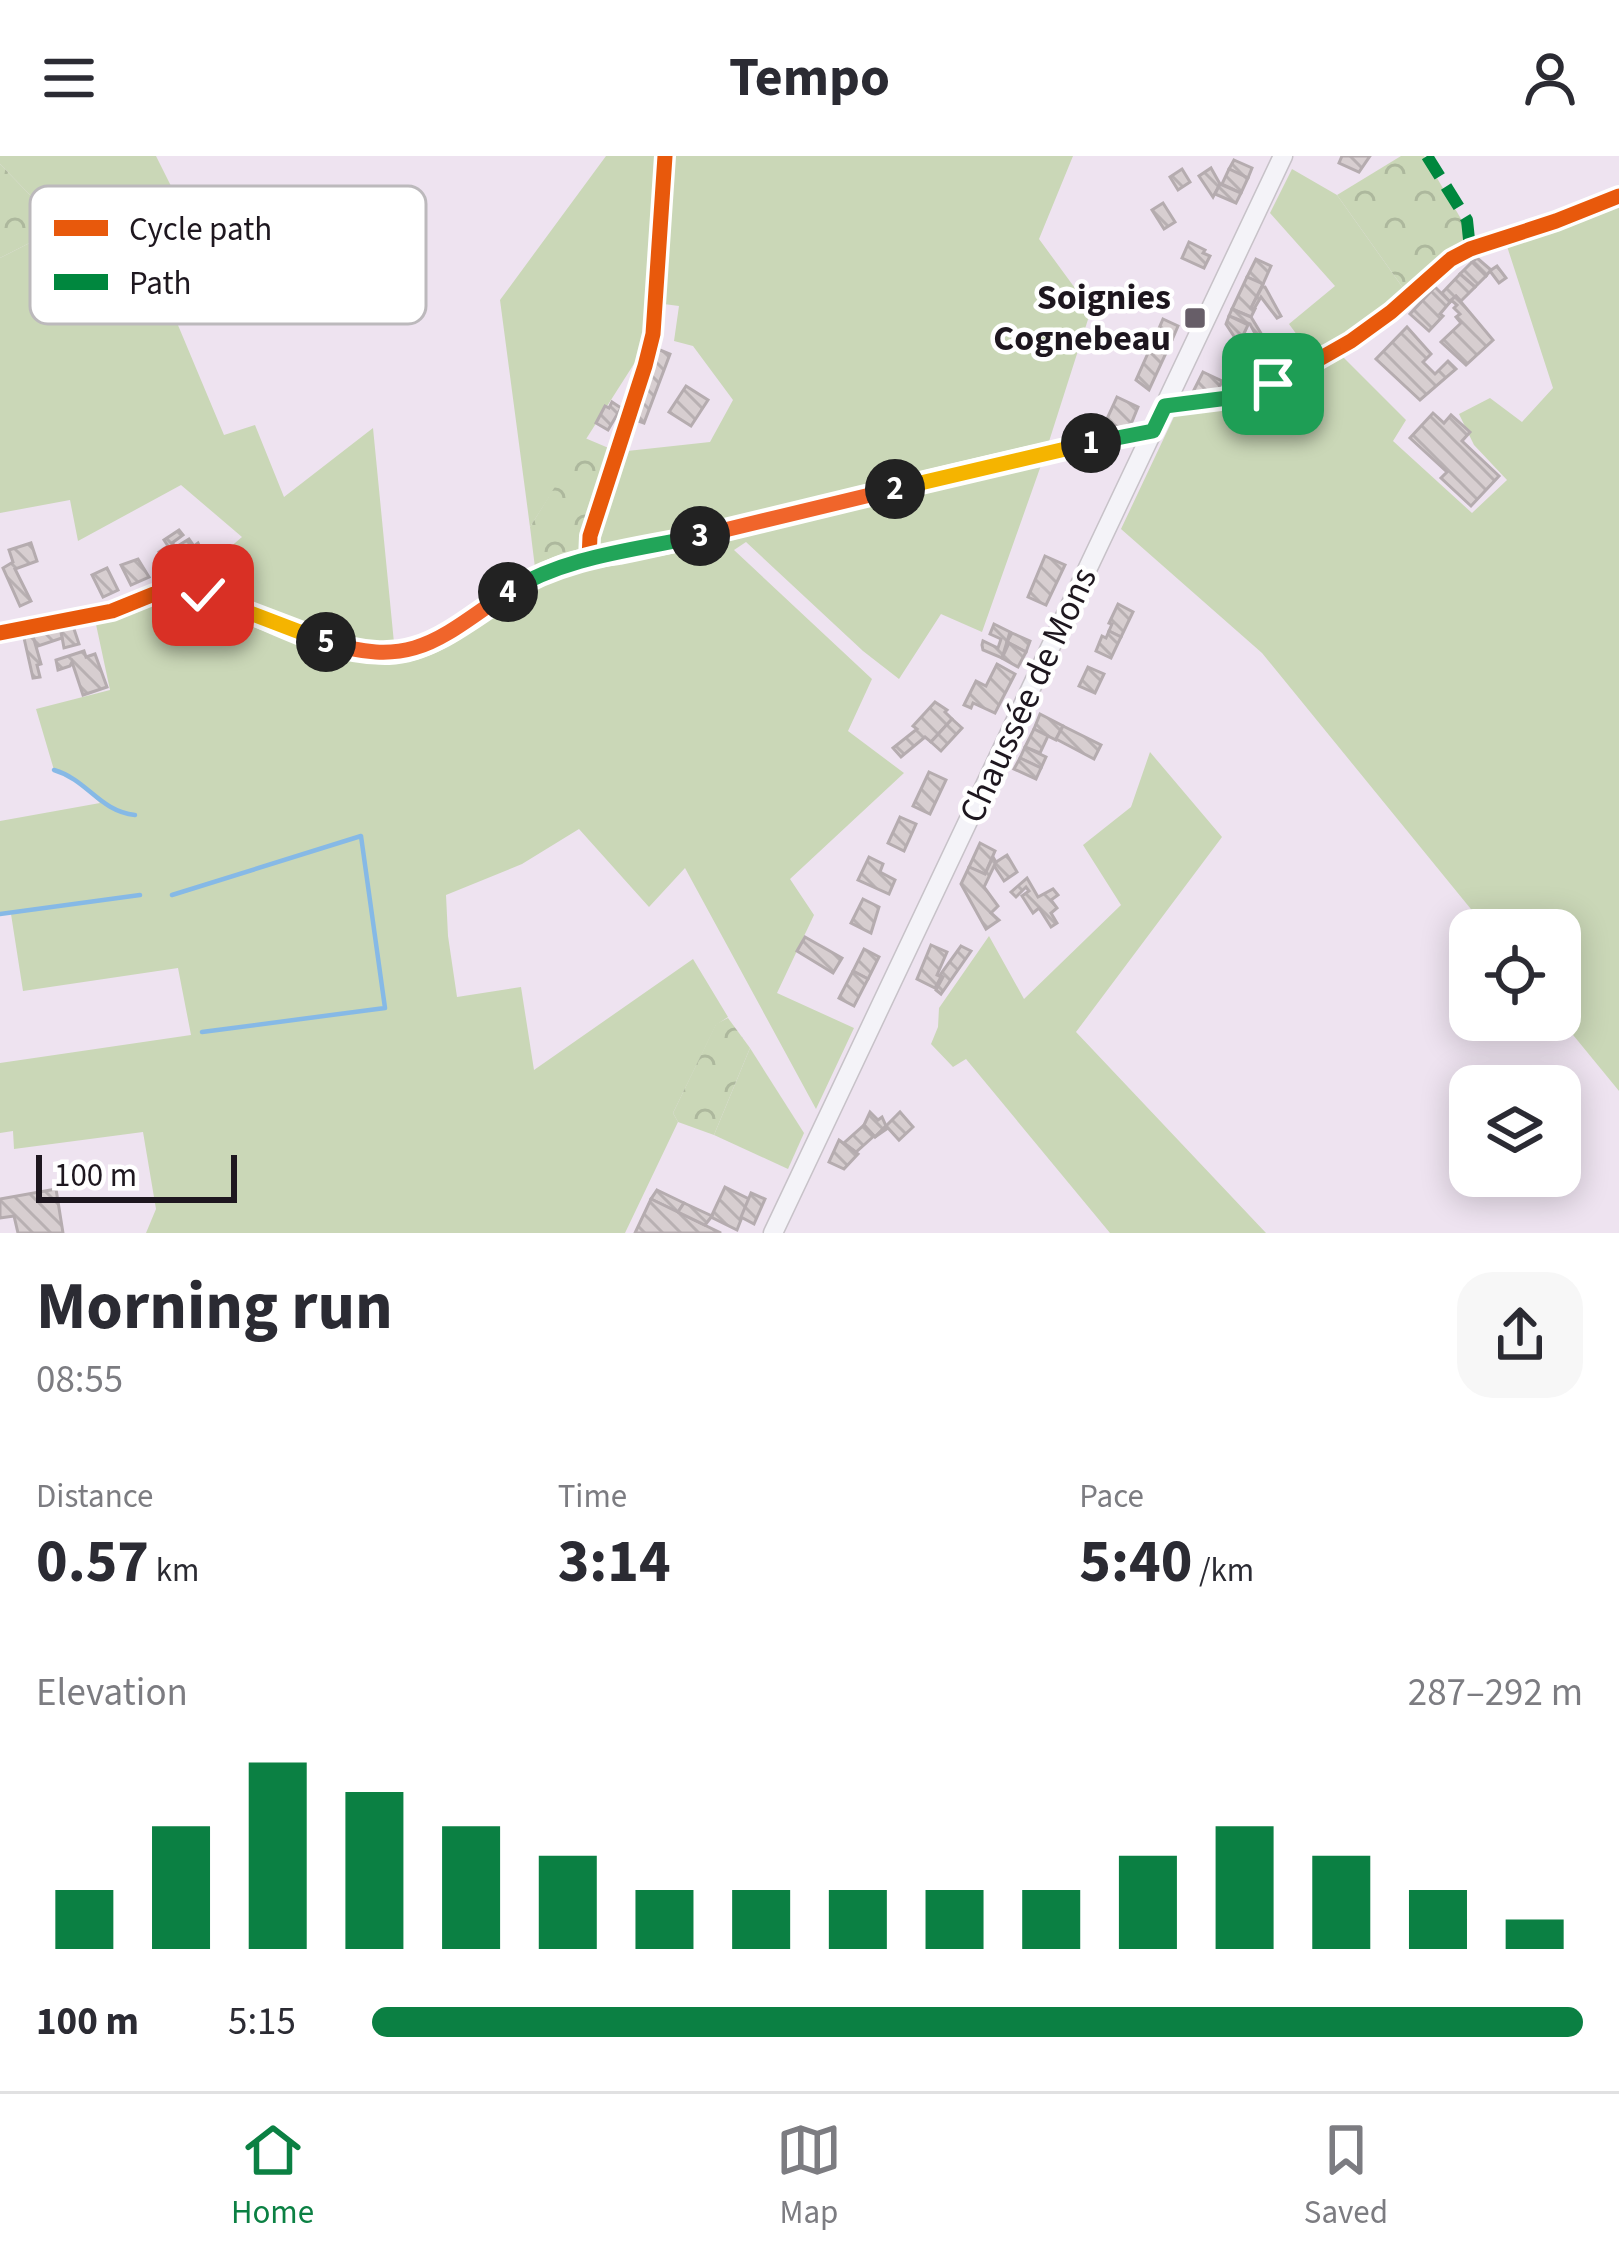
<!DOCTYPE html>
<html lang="en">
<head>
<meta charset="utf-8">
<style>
  body { margin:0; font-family:"Source Sans 3",sans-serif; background:#f7f7f7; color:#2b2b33; height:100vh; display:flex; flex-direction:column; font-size:45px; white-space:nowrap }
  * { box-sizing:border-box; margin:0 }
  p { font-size:39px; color:#7c7c81 }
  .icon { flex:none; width:66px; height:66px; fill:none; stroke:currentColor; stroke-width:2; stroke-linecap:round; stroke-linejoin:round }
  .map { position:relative; height:1077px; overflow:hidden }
  .panel { display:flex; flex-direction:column; background:#fff; flex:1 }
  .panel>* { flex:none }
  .fabs { position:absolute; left:1449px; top:753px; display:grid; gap:24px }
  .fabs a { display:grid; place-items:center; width:132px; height:132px; border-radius:24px; background:#fff; box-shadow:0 6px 30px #0003; font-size:60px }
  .scale { position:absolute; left:36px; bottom:30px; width:201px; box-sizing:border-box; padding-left:12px; border:6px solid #1e171f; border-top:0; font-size:33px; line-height:42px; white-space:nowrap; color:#1e171f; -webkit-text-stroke:9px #fff; paint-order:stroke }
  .pin { position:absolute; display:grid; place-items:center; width:102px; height:102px; color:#fff; margin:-51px; border-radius:24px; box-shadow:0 6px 18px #0006 }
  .km { position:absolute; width:60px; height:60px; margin:-30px; border-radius:50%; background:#222; color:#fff; font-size:33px; line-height:60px; text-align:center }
  .round { display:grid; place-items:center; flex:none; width:126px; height:126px; border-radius:36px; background:#f7f7f7 }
  .headline { display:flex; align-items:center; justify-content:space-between; height:204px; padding:0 36px }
  h1 { font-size:66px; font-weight:700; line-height:90px }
  .stats { display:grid; grid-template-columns:repeat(3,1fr); gap:18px; height:204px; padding:12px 36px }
  .stats div { display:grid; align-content:center }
  .stats b { font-size:60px; font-weight:700 }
  .stats small { font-size:33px; font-weight:400 }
  .stats p { font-size:33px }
  .chart { height:336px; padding:24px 36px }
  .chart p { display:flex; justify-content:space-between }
  .chart svg { width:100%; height:216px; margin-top:12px; stroke:#0b8043; stroke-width:6 }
  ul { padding:0 36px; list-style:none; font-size:39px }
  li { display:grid; grid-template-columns:192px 144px 1fr; align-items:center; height:90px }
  li i { height:30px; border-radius:15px; background:#0b8043 }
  header { display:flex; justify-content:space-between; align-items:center; height:156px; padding:0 36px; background:#fff; font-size:54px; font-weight:700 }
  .dock { display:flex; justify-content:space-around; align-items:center; height:168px; border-top:3px solid #e1e1e2; background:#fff; font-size:33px; color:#7c7c81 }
  .dock a { display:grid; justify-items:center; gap:6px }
  .dock .active { color:#0b8043 }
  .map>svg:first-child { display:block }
  .green { fill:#cad7b7 }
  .forest { fill:url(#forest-crowns) }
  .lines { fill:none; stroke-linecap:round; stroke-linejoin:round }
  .stream { stroke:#86b9e6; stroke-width:4.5 }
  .building { fill:url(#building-back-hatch); stroke:#b5acaf; stroke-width:3 }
  .minor-casing { stroke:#c8bfc9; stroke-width:16 }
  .major-casing { stroke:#c7c2c8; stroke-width:21 }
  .minor { stroke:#fcfbfd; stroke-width:14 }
  .major { stroke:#f4f3f8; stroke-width:18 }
  .quiet { stroke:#00873e; stroke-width:12; stroke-dasharray:24 12; stroke-linecap:butt }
  .cycleway-casing { stroke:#fff; stroke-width:22 }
  .cycleway { stroke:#e8590c; stroke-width:15 }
  .split-1-casing { stroke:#fff; stroke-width:24 }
  .split-2-casing { stroke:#fff; stroke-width:24 }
  .split-3-casing { stroke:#fff; stroke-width:24 }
  .split-4-casing { stroke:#fff; stroke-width:24 }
  .split-5-casing { stroke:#fff; stroke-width:24 }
  .split-6-casing { stroke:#fff; stroke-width:24 }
  .split-1 { stroke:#22a559; stroke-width:15 }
  .split-2 { stroke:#f5b400; stroke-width:15 }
  .split-3 { stroke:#f0652b; stroke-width:15 }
  .split-4 { stroke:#22a559; stroke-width:15 }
  .split-5 { stroke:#f0652b; stroke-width:15 }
  .split-6 { stroke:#f5b400; stroke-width:15 }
  .poi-dot { fill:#675e68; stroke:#fff; stroke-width:4.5 }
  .labels { text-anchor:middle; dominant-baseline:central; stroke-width:9; stroke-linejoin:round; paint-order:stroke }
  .poi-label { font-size:36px; font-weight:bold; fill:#1e171f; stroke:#fff; text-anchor:end }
  .street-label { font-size:36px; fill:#1e171f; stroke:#fff }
  .key { fill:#fff; stroke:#bcb9bc; stroke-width:3 }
  .key-label { font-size:33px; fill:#1e171f }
</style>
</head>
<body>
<header><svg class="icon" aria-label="menu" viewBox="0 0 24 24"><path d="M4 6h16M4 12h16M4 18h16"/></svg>Tempo<svg class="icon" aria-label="person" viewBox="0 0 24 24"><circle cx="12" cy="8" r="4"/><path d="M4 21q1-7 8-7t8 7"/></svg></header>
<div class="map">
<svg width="1619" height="1077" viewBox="0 0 1619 1077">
  <defs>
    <pattern id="forest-crowns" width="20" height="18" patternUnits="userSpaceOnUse" patternTransform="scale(3)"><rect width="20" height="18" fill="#cad7b7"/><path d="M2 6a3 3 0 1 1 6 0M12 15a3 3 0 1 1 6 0" fill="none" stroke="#adb89d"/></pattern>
    <pattern id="building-back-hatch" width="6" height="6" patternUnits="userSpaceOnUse" patternTransform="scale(3)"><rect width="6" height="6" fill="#d7ced0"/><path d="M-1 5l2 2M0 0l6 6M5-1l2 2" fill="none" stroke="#b8b0b2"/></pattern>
  </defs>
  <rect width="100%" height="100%" fill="#eee3f0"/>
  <g class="green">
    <path d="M0,0H156L222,132L175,162L224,279L255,269L284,341L373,272L395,497L415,493L536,420L618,296L710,286L733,244L693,190L674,185L679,150L656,147L653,178L530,371L500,144L606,0H1073L1039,83L1091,154L1045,298L982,476L941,458L899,523L863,495L746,386L734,394L872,523L848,575L904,617L790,723L814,759L777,837L854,872L816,953L685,712L649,751L579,673L522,708L446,739L448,780L457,841L521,831L534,914L693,803L728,861L716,869L673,957L678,966L625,1077H146L156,1053L143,976L14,993L13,975L0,977V907L191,879L178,812L23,835L11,758H0V665L100,647L72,620L54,614L36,553L110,534L94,459L181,433L242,381L181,329L78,385L70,344L0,357V102L61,71L0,8Z"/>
    <path d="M1292,13L1337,39L1408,139L1337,195L1406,264L1393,285L1472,357L1507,324L1474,289L1459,258L1490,242L1522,266L1553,232L1504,81L1619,40V935L1560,863V774H1488L1262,497L1121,373L1180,248L1211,245L1316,205L1289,168L1335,130L1270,57Z"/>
    <path d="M1150,596L1222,681L1076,876L1266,1077H1110L966,903L953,911L931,888L938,871L939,852L989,780L1024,843L1121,749L1083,689L1131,651Z"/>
    <path d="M750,892L804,977L788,1013L714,979Z"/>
  </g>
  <g class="forest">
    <path d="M1401,0H1424L1477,90L1408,139L1337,39Z"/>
    <path d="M0,8L61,71L0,102Z"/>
    <path d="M585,282L618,296L589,403L536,420L530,371Z"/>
    <path d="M728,862L750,892L714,979L678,966L673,957L716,868Z"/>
  </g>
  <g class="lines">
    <g class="stream">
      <path d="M54,614C88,624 99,655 135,659"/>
      <path d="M172,739L361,680L385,852L202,876"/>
      <path d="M0,758L140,739"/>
    </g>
  </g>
  <g class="building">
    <path d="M1342,0H1370L1359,16L1339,7Z"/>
    <path d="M1234,4L1252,12L1248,22L1229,13Z"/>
    <path d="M1211,12L1220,28L1213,41L1199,20Z"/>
    <path d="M1182,13L1190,26L1178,34L1170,21Z"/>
    <path d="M1229,13L1248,22L1241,37L1222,28Z"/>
    <path d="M1220,28L1241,37L1236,47L1215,38Z"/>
    <path d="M1163,47L1175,66L1164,73L1152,54Z"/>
    <path d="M1189,86L1205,94L1203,97L1210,100L1204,112L1182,102Z"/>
    <path d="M1477,102L1491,114L1497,110L1506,122L1499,127L1490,115L1486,120L1472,106Z"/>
    <path d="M1256,103L1271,110L1263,128L1247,121Z"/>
    <path d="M1472,106L1486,120L1475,131L1460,118Z"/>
    <path d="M1460,118L1475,131L1461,145L1456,140L1450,146L1442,137Z"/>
    <path d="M1247,121L1263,128L1251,152L1255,153L1251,161L1232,153Z"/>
    <path d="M1262,131H1265L1281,160L1277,162L1261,141L1254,153L1251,152Z"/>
    <path d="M1435,131L1450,146L1440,158L1443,160L1429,175L1410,158Z"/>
    <path d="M1456,140L1493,184L1466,209L1441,186L1461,167L1456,161L1460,158L1454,152L1457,149L1451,144Z"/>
    <path d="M1232,153L1251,161L1265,184L1260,187L1250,168L1229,160Z"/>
    <path d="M1229,160L1248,169L1239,188L1226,168Z"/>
    <path d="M1163,163L1178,170L1172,184L1157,177Z"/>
    <path d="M1407,171L1431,198L1423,206L1435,218L1448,205L1456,213L1420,244L1376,203Z"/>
    <path d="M1157,177L1172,184L1149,234L1136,224Z"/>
    <path d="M655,192L670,198L644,267L633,263Z"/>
    <path d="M1203,216L1222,225L1216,239L1194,241L1192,238Z"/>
    <path d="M686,230L708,244L691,270L669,256Z"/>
    <path d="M1117,241L1138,251L1131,268L1121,272L1106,265Z"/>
    <path d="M612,246L621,252L608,274L596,267L605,250L609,252Z"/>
    <path d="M1433,257L1444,267L1451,259L1470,276L1462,285L1499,320L1471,350L1441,322L1447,316L1410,282Z"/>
    <path d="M179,374L183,379L172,387L176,391L189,383L194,390L198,387L200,391L197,394L200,399L169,419L159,403L162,401L159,396L168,390L164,384Z"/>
    <path d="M31,387L37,405L15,413L31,445L20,450L3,412L13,406L9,394Z"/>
    <path d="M1045,400L1065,409L1046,449L1028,441Z"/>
    <path d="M138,403L149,421L131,429L121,409Z"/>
    <path d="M107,412L118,434L103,441L92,419Z"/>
    <path d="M1118,448L1133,456L1121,481L1109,475L1112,468L1109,467Z"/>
    <path d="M994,468L1010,476L1002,502L983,494L982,489L983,485L998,492L1001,483L990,478Z"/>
    <path d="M60,470H73L79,488L64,492Z"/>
    <path d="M60,470L62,482L35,491L33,480Z"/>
    <path d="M1109,475L1121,481L1111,502L1096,495L1102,480L1106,482Z"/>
    <path d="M1012,477L1030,485L1026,496L1007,486Z"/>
    <path d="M33,480L41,508L37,509L40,521L33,522L24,482Z"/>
    <path d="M1009,487L1026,496L1018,511L1002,502Z"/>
    <path d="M84,495L86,501L95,498L107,531L83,539L72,506L70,510L58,514L56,504Z"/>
    <path d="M997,508L1015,518L995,557L973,547L971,552L964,549L976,525L986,530Z"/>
    <path d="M1088,511L1104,518L1095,537L1079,530Z"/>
    <path d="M935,546L947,554L945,556L952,563L931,586L925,581L901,601L893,592L917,573L913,570Z"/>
    <path d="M1040,558L1063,570L1056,584L1034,573Z"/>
    <path d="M952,563L962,572L941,595L931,586Z"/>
    <path d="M1063,570L1101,589L1094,603L1056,583Z"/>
    <path d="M1034,573L1048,580L1040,597L1025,591Z"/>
    <path d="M1025,591L1046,601L1041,612L1020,602Z"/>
    <path d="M1020,602L1041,612L1036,623L1014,613Z"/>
    <path d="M929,616L946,624L930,658L913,650Z"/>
    <path d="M900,661L916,668L904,695L888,687Z"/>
    <path d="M980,687L995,695L985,718L969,711Z"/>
    <path d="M1007,699L1017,716L1004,725L993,708Z"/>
    <path d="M869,701L883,708L880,716L895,724L889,738L858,724Z"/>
    <path d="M993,701L996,706L984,731L998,750L991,757L999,764L986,773L961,728L969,711L985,718Z"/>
    <path d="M1027,722L1038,741L1053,733L1058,739L1051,744L1057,752L1051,757L1057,767L1051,771L1039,752L1033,757L1022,740L1029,735L1026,731L1016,741L1011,736Z"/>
    <path d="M863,743L879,751L871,777L851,767Z"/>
    <path d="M805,781L842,802L833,817L797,795Z"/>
    <path d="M931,789L947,796L937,819L941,821L935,832L917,823Z"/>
    <path d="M961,790L971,795L941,838L936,834L943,821L940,819Z"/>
    <path d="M864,793L879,801L868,823L853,815Z"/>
    <path d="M853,815L868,823L854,850L839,842Z"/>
    <path d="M870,956L878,964L882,961L886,970L875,981L864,969Z"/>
    <path d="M900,956L913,971L899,984L888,972L875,981Z"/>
    <path d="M864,969L874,980L856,996L844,987Z"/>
    <path d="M839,984L858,998L844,1013L829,1006Z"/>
    <path d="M725,1031L749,1043L737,1074L711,1061Z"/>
    <path d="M56,1033L63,1077H18L14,1060L0,1062V1043Z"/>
    <path d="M657,1034L684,1047L678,1056L651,1043Z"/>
    <path d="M751,1037L765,1043L754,1068L741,1061Z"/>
    <path d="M651,1043L721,1077H635Z"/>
    <path d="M684,1047L712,1060L705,1069L678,1056Z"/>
  </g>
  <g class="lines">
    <defs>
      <g id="minor">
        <path d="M1165,250L1236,241L1286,222L1351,185L1391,156L1451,103L1470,93L1556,65L1619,40"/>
        <path d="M589,403L590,380L645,210L653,178L665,0"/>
        <path d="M0,477L112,455L154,438L181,433C250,448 315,500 389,498C449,496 506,428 566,408C583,402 601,401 619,398C658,390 697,381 735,372C874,338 1012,302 1153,275"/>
      </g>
      <path id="major" d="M773,1077L1283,0"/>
    </defs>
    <use href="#minor" class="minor-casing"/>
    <use href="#major" class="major-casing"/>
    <use href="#minor" class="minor"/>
    <use href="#major" class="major"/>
    <path class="quiet" d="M1427,0L1467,64L1470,93"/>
    <defs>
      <g id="cycleway">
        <path d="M589,403L590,380L645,210L653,178L665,0"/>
        <path d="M0,477L112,455L154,438L181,433C250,448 315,500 389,498C449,496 506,428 566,408C583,402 601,401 619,398C658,390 697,381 735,372C874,338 1012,302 1153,275L1165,250L1236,241L1286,222L1351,185L1391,156L1451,103L1470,93L1556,65L1619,40"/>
      </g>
    </defs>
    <use href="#cycleway" class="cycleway-casing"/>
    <use href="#cycleway" class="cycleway"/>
  </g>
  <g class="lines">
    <defs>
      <path id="split-1" d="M1091,287L1153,275L1165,250L1236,241L1273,228"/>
      <path id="split-2" d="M895,333L1091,287"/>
      <path id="split-3" d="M700,380L895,333"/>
      <path id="split-4" d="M508,436C565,400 635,394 700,380"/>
      <path id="split-5" d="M326,486C413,513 439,483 508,436"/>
      <path id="split-6" d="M203,439L326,486"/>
    </defs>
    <use href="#split-1" class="split-1-casing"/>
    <use href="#split-2" class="split-2-casing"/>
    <use href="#split-3" class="split-3-casing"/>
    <use href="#split-4" class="split-4-casing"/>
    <use href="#split-5" class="split-5-casing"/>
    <use href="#split-6" class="split-6-casing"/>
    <use href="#split-1" class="split-1"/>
    <use href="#split-2" class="split-2"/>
    <use href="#split-3" class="split-3"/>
    <use href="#split-4" class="split-4"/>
    <use href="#split-5" class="split-5"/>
    <use href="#split-6" class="split-6"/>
  </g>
  <rect class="poi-dot" x="1183" y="150" width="24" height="24" rx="6"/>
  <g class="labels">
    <g class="poi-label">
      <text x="1171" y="141">Soignies<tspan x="1171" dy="41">Cognebeau</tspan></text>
    </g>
    <g class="street-label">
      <text transform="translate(1028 539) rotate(-65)">Chaussée de Mons</text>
    </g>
  </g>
  <rect x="30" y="30" width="396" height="138" rx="18" class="key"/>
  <rect x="54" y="64" width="54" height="16" fill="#e8590c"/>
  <rect x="54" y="118" width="54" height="16" fill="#00873e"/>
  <g class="key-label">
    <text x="129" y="84">Cycle path</text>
    <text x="129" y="138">Path</text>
  </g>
</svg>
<div class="fabs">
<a><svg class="icon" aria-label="locate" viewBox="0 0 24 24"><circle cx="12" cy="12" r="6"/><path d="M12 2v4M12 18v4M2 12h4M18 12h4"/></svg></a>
<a><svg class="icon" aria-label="layers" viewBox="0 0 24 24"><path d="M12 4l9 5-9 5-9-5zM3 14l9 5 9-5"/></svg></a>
</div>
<div class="scale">100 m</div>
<div class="pin" style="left:1273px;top:228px;background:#1e9e55"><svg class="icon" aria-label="arrive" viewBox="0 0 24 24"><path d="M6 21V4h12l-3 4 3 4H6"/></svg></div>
<div class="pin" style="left:203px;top:439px;background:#d93025"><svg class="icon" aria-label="check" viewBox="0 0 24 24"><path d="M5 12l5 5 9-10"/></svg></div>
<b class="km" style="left:1091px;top:287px">1</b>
<b class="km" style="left:895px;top:333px">2</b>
<b class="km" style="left:700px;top:380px">3</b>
<b class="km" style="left:508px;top:436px">4</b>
<b class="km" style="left:326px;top:486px">5</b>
</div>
<section class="panel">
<div class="headline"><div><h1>Morning run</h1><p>08:55</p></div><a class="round"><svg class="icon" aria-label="share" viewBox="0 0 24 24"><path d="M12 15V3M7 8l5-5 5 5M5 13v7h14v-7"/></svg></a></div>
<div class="stats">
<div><p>Distance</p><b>0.57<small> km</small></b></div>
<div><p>Time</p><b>3:14</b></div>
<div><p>Pace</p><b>5:40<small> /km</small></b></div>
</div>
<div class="chart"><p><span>Elevation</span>287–292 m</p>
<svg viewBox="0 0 160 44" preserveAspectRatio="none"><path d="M5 44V32M15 44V19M25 44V6M35 44V12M45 44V19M55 44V25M65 44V32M75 44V32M85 44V32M95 44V32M105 44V32M115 44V25M125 44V19M135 44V25M145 44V32M155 44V38"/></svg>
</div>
<ul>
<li><b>100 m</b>5:15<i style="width:100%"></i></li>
</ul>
</section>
<nav class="dock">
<a class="active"><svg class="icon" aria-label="home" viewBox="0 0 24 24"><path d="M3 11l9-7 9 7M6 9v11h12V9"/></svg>Home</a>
<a><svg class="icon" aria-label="map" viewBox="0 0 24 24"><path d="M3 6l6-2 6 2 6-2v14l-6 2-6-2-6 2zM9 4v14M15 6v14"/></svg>Map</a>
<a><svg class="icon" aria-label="saved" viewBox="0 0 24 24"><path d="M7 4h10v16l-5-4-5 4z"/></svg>Saved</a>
</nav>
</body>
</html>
